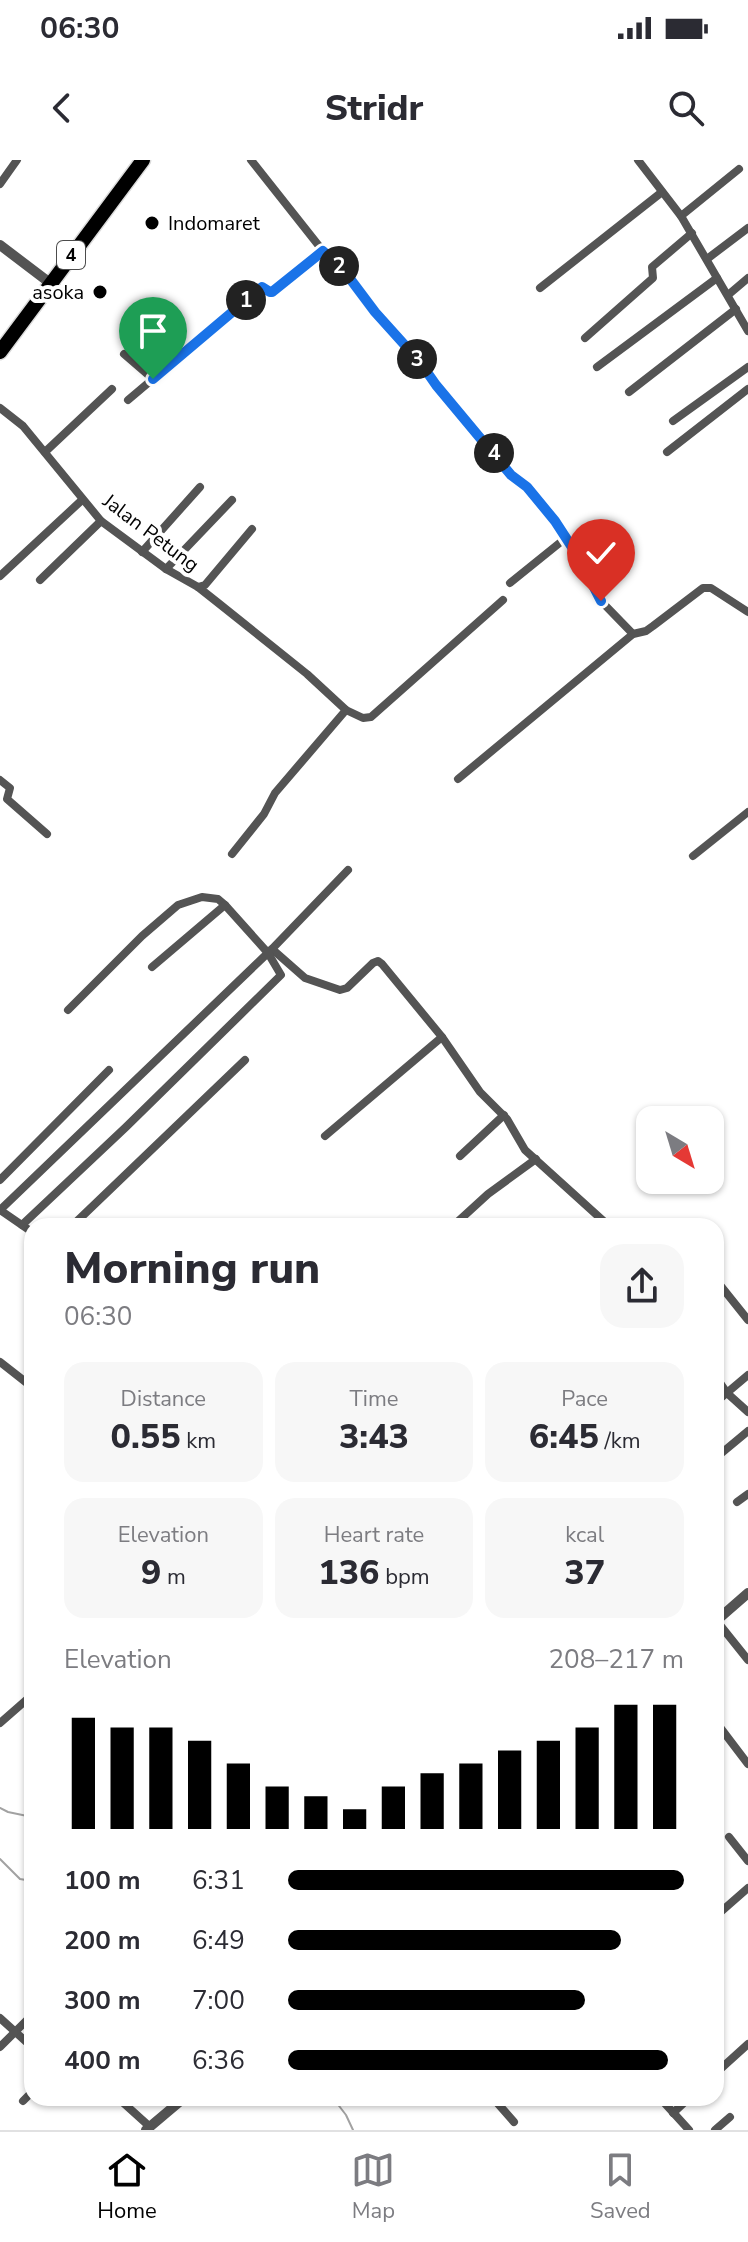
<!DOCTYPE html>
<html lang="en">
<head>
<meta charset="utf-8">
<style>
  body { margin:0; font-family:"Nunito Sans",sans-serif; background:#f7f7f7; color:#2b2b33; height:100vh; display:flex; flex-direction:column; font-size:30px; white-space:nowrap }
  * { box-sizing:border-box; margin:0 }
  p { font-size:26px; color:#7c7c81 }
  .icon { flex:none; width:44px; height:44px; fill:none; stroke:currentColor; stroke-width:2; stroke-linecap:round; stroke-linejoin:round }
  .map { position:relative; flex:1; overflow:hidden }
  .side { position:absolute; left:24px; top:1058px; width:700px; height:888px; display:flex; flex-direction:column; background:#fff; border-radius:24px; box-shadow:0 2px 6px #0004 }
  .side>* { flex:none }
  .needle { width:52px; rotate:142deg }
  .fabs { position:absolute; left:636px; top:946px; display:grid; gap:16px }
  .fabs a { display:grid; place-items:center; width:88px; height:88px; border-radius:16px; background:#fff; box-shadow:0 2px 6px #0004; font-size:40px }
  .pin { position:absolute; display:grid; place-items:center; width:68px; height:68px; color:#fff; margin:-82px -34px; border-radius:50% 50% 50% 0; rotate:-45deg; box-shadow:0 0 8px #0007 }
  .pin .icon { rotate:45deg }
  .km { position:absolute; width:40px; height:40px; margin:-20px; border-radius:50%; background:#222; color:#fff; font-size:22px; line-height:40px; text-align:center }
  .round { display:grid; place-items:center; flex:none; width:84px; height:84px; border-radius:24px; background:#f7f7f7 }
  .head { display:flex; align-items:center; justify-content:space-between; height:136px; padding:0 40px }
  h1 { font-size:44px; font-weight:800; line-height:60px }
  .stats { display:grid; grid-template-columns:repeat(3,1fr); gap:12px; height:136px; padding:8px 40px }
  .stats div { display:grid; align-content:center; border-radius:20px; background:#f7f7f7; text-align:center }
  .stats b { font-size:34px; font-weight:800 }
  .stats small { font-size:22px; font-weight:400 }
  .stats p { font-size:22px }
  .chart { height:224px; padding:16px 40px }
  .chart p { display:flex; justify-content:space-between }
  .chart svg { width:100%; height:144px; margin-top:8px; stroke:#000; stroke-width:6 }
  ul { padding:0 40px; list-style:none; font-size:26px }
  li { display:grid; grid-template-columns:128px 96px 1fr; align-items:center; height:60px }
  li i { height:20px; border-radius:10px; background:#000 }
  .status { display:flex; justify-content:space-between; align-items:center; height:56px; padding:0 40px; background:#fff; direction:ltr }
  .status svg { height:22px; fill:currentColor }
  header { display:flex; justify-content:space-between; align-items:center; height:104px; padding:0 40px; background:#fff; font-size:36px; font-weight:800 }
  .dock { display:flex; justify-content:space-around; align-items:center; height:112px; border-top:2px solid #e1e1e2; background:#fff; font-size:22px; color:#7c7c81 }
  .dock a { display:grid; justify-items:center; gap:4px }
  .dock .on { color:#000 }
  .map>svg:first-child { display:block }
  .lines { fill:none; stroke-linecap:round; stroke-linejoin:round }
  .stream { stroke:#a2a2a2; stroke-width:2 }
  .trunk-casing { stroke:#dbdbdb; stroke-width:17 }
  .minor { stroke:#545454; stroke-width:8 }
  .tertiary { stroke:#545454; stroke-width:10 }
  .trunk { stroke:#000; stroke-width:14 }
  .route-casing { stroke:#fff; stroke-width:16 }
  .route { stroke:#1a73e8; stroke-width:10 }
  .poi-dot { fill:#000; stroke:#fff; stroke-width:3 }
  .labels { text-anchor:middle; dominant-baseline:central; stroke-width:8; stroke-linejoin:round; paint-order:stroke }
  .shield { fill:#fff; stroke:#4c4c4c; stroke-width:2 }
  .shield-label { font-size:18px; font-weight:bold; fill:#000 }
  .poi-label { font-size:20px; fill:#000; stroke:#fff; text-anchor:start }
  .street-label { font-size:20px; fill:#000; stroke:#fff }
</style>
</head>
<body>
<div class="status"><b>06:30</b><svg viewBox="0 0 49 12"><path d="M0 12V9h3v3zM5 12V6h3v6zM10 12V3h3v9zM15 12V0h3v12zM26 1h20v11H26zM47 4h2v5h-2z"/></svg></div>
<header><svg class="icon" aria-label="back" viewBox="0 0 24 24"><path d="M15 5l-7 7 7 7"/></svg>Stridr<svg class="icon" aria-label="search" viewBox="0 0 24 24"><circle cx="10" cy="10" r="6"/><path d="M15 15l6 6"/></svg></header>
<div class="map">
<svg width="748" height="1970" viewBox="0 0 748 1970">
  <rect width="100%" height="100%" fill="#fff"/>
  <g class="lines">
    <g class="stream">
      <path d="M0,1648L8,1652L32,1657"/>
      <path d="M0,1699L20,1719L32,1721"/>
      <path d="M333,1938L346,1955L353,1970"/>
    </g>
    <defs>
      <path id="trunk" d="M0,192L143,0"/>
    </defs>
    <use href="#trunk" class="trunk-casing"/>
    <g class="minor">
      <path d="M251,0L323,91L345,112L375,152L420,202L436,225L511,315L527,327L555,361L581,402L599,439L633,474"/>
      <path d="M638,0L681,56L748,171"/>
      <path d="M0,24L17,0"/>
      <path d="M681,56L739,9"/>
      <path d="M707,99L748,68"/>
      <path d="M540,128L662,32"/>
      <path d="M728,135L748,118"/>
      <path d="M585,178L653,118L652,107L692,73"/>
      <path d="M124,194L153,219"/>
      <path d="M597,207L717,118"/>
      <path d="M629,232L736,149"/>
      <path d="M128,240L262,127L272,132L323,91"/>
      <path d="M0,248L23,266L101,361L166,409L198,427L217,442L307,514L346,550L363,558L371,557L503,440"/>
      <path d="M673,261L748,207"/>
      <path d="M45,292L112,229"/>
      <path d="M667,292L748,229"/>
      <path d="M142,392L200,327"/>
      <path d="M166,409L232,340"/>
      <path d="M0,416L82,340"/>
      <path d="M40,420L101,361"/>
      <path d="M510,423L567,377"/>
      <path d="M198,427L205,425L252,369"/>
      <path d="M458,619L633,474L646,471L653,466L703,428H711L748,452"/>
      <path d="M0,620L10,628L7,639L47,674"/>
      <path d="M232,694L264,654L275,633L346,550"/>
      <path d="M693,696L748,652"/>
      <path d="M272,789L305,818L340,830L347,828L373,803L378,801L382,804L442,877L480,932L507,959L525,990L609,1066"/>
      <path d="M68,850L142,776L178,745L202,737L218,739L225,745"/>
      <path d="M325,976L442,877"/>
      <path d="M460,996L504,955"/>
      <path d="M0,1020L109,910"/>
      <path d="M0,1050L272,789L348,710"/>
      <path d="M0,1050L32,1072"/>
      <path d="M22,1065L126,967L281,815L268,793L225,745L152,807"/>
      <path d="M72,1066L245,900"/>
      <path d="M453,1066L488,1034L536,999"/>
      <path d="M716,1120L748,1160"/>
      <path d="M0,1202L32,1227"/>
      <path d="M716,1217L727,1233L748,1252"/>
      <path d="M716,1242L748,1215"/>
      <path d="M718,1296L748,1271"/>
      <path d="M737,1342L748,1334"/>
      <path d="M716,1460L748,1500"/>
      <path d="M716,1562L748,1604"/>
      <path d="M0,1563L32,1535"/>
      <path d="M729,1677L748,1701"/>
      <path d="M716,1756L748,1728"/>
      <path d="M0,1858L32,1887"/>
      <path d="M0,1887L32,1855"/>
      <path d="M716,1913L748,1884"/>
      <path d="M118,1938L149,1966"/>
      <path d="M493,1938L514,1962"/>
      <path d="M660,1938L689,1970"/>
      <path d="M23,1941L32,1932"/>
      <path d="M673,1953L689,1938"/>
      <path d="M715,1970L730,1957"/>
    </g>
    <g class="tertiary">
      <path d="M0,85L50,123"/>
      <path d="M716,1461L748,1433"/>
      <path d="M146,1970L184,1938"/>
    </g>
    <use href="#trunk" class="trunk"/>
  </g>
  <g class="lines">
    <defs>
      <path id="route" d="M153,219L262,127L270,132H272L323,91L345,112L375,152L420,202L436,225L511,315L527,327L555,361L579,398L601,441"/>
    </defs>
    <use href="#route" class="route-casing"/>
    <use href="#route" class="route"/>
  </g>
  <g class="poi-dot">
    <circle cx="152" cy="63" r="8"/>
    <circle cx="100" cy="132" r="8"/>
  </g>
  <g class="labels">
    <rect class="shield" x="57" y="81" width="28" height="28" rx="6"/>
    <g class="shield-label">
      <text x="71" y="95">4</text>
    </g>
    <g class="poi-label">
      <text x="168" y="63">Indomaret</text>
      <text x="84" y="132" text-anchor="end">asoka</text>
    </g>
    <g class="street-label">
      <text transform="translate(151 373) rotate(37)">Jalan Petung</text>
    </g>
  </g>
</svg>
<div class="fabs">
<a><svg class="needle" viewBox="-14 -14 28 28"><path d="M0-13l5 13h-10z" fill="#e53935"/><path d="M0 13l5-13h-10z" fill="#7c7c81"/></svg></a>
</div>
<div class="pin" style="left:153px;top:219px;background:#1e9e55"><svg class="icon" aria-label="arrive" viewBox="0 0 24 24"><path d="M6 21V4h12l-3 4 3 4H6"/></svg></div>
<div class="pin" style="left:601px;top:441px;background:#d93025"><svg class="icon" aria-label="check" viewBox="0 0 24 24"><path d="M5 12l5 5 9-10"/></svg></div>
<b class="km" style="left:246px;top:140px">1</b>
<b class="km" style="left:339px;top:106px">2</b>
<b class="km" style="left:417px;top:199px">3</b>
<b class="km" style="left:494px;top:293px">4</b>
<section class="side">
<div class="head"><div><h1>Morning run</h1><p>06:30</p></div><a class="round"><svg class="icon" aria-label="share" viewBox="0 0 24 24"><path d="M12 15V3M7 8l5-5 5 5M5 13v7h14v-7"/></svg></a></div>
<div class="stats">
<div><p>Distance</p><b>0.55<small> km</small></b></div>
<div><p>Time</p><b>3:43</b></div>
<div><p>Pace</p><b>6:45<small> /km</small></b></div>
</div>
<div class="stats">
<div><p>Elevation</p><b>9<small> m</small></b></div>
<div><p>Heart rate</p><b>136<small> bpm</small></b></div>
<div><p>kcal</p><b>37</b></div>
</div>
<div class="chart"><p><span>Elevation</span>208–217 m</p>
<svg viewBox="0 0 160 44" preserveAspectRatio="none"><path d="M5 44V10M15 44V13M25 44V13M35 44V17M45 44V24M55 44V31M65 44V34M75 44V38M85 44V31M95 44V27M105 44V24M115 44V20M125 44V17M135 44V13M145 44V6M155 44V6"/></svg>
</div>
<ul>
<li><b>100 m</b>6:31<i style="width:100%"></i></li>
<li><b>200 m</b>6:49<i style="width:84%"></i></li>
<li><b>300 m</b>7:00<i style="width:75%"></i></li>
<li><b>400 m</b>6:36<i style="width:96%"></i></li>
</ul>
</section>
</div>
<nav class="dock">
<a class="on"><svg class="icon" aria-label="home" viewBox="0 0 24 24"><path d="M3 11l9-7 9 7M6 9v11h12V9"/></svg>Home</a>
<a><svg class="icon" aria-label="map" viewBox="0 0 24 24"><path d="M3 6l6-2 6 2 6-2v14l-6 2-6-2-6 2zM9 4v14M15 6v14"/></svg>Map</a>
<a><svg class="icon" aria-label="saved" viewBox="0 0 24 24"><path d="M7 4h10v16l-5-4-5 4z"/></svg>Saved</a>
</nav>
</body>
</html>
